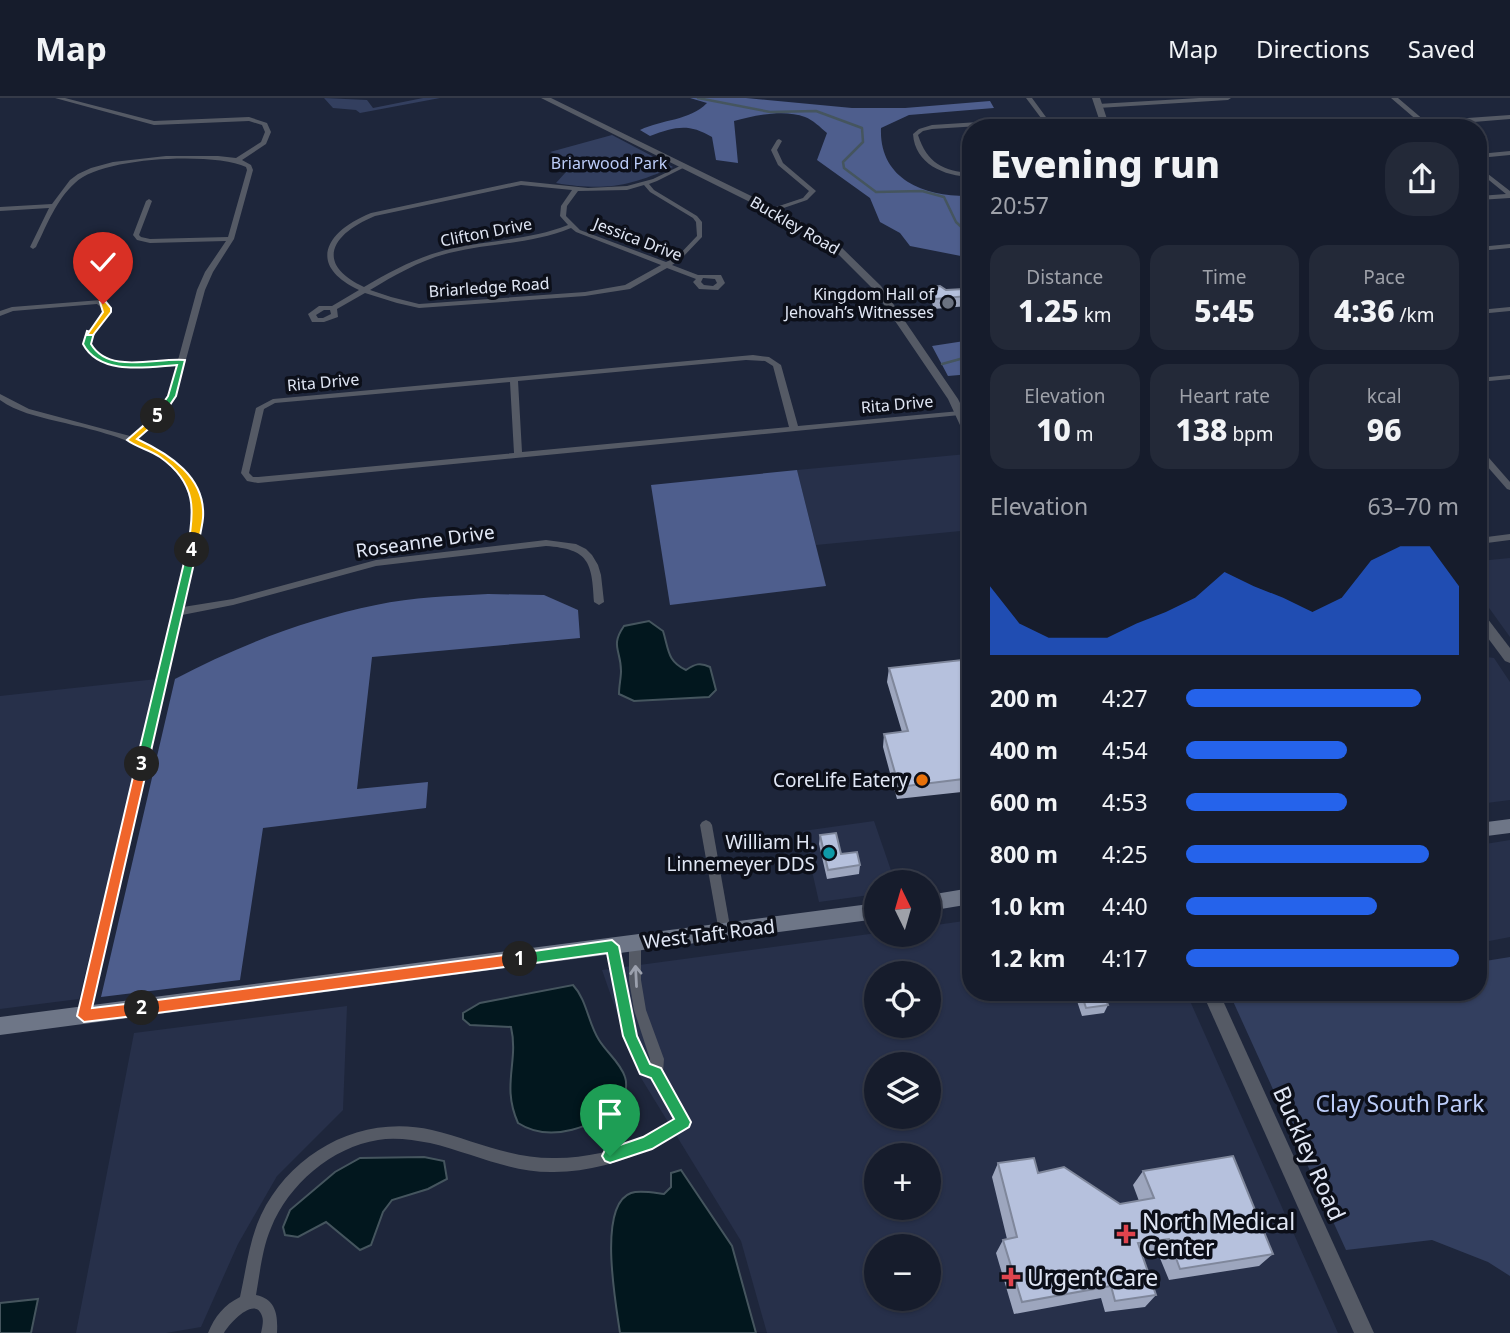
<!DOCTYPE html>
<html lang="en">
<head>
<meta charset="utf-8">
<style>
  body { margin:0; font-family:"Noto Sans",sans-serif; background:#232938; color:#f1f3f6; height:100vh; display:flex; flex-direction:column; font-size:26px; white-space:nowrap }
  * { box-sizing:border-box; margin:0 }
  p { font-size:23px; color:#9ea1a9 }
  .icon { flex:none; width:38px; height:38px; fill:none; stroke:currentColor; stroke-width:2; stroke-linecap:round; stroke-linejoin:round }
  .map { position:relative; flex:1; overflow:hidden }
  .drawer { position:absolute; left:962px; top:21px; width:525px; height:882px; display:flex; flex-direction:column; background:#161c2c; border-radius:28px; box-shadow:0 2px 5px #0004,0 0 0 2px #353a48 }
  .drawer>* { flex:none }
  .needle { width:46px; rotate:355deg }
  .controls { position:absolute; left:864px; top:772px; display:grid; gap:14px }
  .controls a { display:grid; place-items:center; width:77px; height:77px; border-radius:50%; background:#161c2c; box-shadow:0 2px 5px #0004,0 0 0 2px #353a48; font-size:35px }
  .pin { position:absolute; display:grid; place-items:center; width:60px; height:60px; color:#fff; margin:-72px -30px; border-radius:50% 50% 50% 0; rotate:-45deg; box-shadow:0 0 7px #0007 }
  .pin .icon { rotate:45deg }
  .km { position:absolute; width:35px; height:35px; margin:-18px; border-radius:50%; background:#222; color:#fff; font-size:19px; line-height:35px; text-align:center }
  .round { display:grid; place-items:center; flex:none; width:74px; height:74px; border-radius:28px; background:#232938 }
  .headline { display:flex; align-items:center; justify-content:space-between; height:119px; padding:0 28px }
  h1 { font-size:38px; font-weight:800; line-height:52px }
  .stats { display:grid; grid-template-columns:repeat(3,1fr); gap:10px; height:119px; padding:7px 28px }
  .stats div { display:grid; align-content:center; border-radius:18px; background:#232938; text-align:center }
  .stats b { font-size:30px; font-weight:800 }
  .stats small { font-size:19px; font-weight:400 }
  .stats p { font-size:19px }
  .chart { height:196px; padding:14px 28px }
  .chart p { display:flex; justify-content:space-between }
  .chart svg { width:100%; height:126px; margin-top:7px; fill:#2563eb; opacity:.7 }
  ul { padding:0 28px; list-style:none; font-size:23px }
  li { display:grid; grid-template-columns:112px 84px 1fr; align-items:center; height:52px }
  li i { height:18px; border-radius:9px; background:#2563eb }
  header { display:flex; align-items:center; gap:42px; box-sizing:border-box; height:98px; padding:0 35px; background:#161c2c; border-bottom:2px solid #353a48 }
  header strong { font-size:33px }
  nav { display:flex; gap:38px; margin-inline-start:auto; font-size:24px }
  .map>svg:first-child { display:block }
  .built { fill:#27304a; fill-rule:evenodd }
  .green { fill:#333f5f }
  .forest { fill:#4e5e8d }
  .water { fill:#02171e; stroke:#45555e; stroke-width:2 }
  .lines { fill:none; stroke-linecap:round; stroke-linejoin:round }
  .stream { stroke:#45555e; stroke-width:2.5 }
  .minor { fill:#555a65; fill-rule:evenodd }
  .tertiary { fill:#555a65; fill-rule:evenodd }
  .secondary { fill:#6e7687; fill-rule:evenodd }
  .wall { fill:#9da6be }
  .building { fill:#b6c1dd; stroke:#7f879b; stroke-width:2 }
  .oneway { stroke:#9ba0ad }
  .split-1 { fill:#22a559; stroke:#fff; stroke-width:2 }
  .split-2 { fill:#f0652b; stroke:#fff; stroke-width:2 }
  .split-3 { fill:#f0652b; stroke:#fff; stroke-width:2 }
  .split-4 { fill:#22a559; stroke:#fff; stroke-width:2 }
  .split-5 { fill:#f5b400; stroke:#fff; stroke-width:2 }
  .split-6 { fill:#22a559; stroke:#fff; stroke-width:2 }
  .split-7 { fill:#f5b400; stroke:#fff; stroke-width:2 }
  .worship-dot { fill:#6b7280; stroke:#0c0f19; stroke-width:2.5 }
  .food-dot { fill:#e8710a; stroke:#0c0f19; stroke-width:2.5 }
  .culture-dot { fill:#0f9aa8; stroke:#0c0f19; stroke-width:2.5 }
  .health-dot { fill:#e0444e; stroke:#0c0f19; stroke-width:2.5 }
  .labels { text-anchor:middle; dominant-baseline:central; stroke-width:7; stroke-linejoin:round; paint-order:stroke }
  .far-park-label { font-size:16px; fill:#bccdf9; stroke:#0c0f19 }
  .far-street-label { font-size:16px; fill:#e1e7f5; stroke:#0c0f19 }
  .far-poi-label { font-size:16px; fill:#e1e7f5; stroke:#0c0f19; text-anchor:end }
  .street-label { font-size:19px; fill:#e1e7f5; stroke:#0c0f19 }
  .poi-label { font-size:19px; fill:#e1e7f5; stroke:#0c0f19; text-anchor:end }
  .near-park-label { font-size:23px; fill:#bccdf9; stroke:#0c0f19 }
  .near-street-label { font-size:23px; fill:#e1e7f5; stroke:#0c0f19 }
  .near-poi-label { font-size:23px; fill:#e1e7f5; stroke:#0c0f19; text-anchor:start }
</style>
</head>
<body>
<header>
<strong>Map</strong>
<nav><a>Map</a><a>Directions</a><a>Saved</a></nav>
</header>
<div class="map">
<svg width="1510" height="1235" viewBox="0 0 1510 1235">
  <rect width="100%" height="100%" fill="#1e263b"/>
  <g class="built">
    <path d="M967,356L971,366V432L816,447L797,372Z"/>
    <path d="M1510,460V539L1479,496V463Z"/>
    <path d="M1479,558L1494,560L1510,584V702L1479,706Z"/>
    <path d="M157,581L79,901L0,911V598Z"/>
    <path d="M874,723L895,784H877V796L819,804L803,733Z"/>
    <path d="M1510,742V839L1479,845V747Z"/>
    <path d="M971,822V894H1186L1338,1235H767L741,1143L638,975L602,872L877,835L929,836V828ZM877,875H929V928H877ZM877,966H929V1018H877ZM877,1057H929V1110H877ZM877,1148H929V1200H877Z"/>
    <path d="M347,908L343,1012L277,1078L238,1146L201,1229L166,1235H76L134,935Z"/>
  </g>
  <g class="green">
    <path d="M324,0L367,2L373,10L423,0H440L360,15L356,12L333,10Z"/>
    <path d="M612,37L673,69C628,89 604,93 556,85L575,64L550,54Z"/>
    <path d="M1510,859V1178L1488,1164L1432,1142L1346,1152L1232,901L1278,894H1479V864Z"/>
  </g>
  <g class="forest">
    <path d="M690,0H746L852,10H905L990,3L994,10L909,17L881,30C879,82 925,99 971,98V160L910,148L900,135L880,124L870,100L817,62L827,35C820,29 813,22 805,19C785,11 754,17 734,23L738,65L716,62L712,39C688,25 675,29 650,38L640,32C663,21 689,23 707,5Z"/>
    <path d="M971,242V276L948,278L932,248Z"/>
    <path d="M797,372L826,488L670,507L651,387Z"/>
    <path d="M488,496L544,497L578,512L580,540L372,559L357,691L428,684L426,710L263,730L240,882L101,899L175,581C237,548 307,521 376,507C413,499 451,498 488,496Z"/>
  </g>
  <g class="water">
    <path d="M649,523L663,533C669,552 667,563 686,572C695,566 700,564 710,569L716,592L709,599L634,603L619,596C619,588 621,580 621,573C621,552 610,548 624,528Z"/>
    <path d="M573,887C587,902 588,925 599,942C607,955 620,964 625,979C628,987 625,999 624,1007C593,1027 552,1047 518,1025C501,987 519,964 511,929L470,927L463,921V915L480,905Z"/>
    <path d="M424,1059L444,1063L447,1081L428,1091L392,1102L383,1114L371,1147L360,1152L326,1124L298,1139L285,1137L283,1129L290,1112L335,1074L360,1060Z"/>
    <path d="M681,1072L732,1148L756,1235H620C616,1206 597,1107 631,1095C640,1092 655,1095 664,1096L671,1089V1075Z"/>
    <path d="M38,1201L31,1235H0V1205Z"/>
  </g>
  <g class="lines">
    <g class="stream">
      <path d="M698,0L770,14L816,13L862,30L863,44L843,64L844,70L876,94L922,93L944,99L956,124L971,138"/>
      <path d="M942,266L971,258"/>
    </g>
    <g class="minor">
      <path d="M55,0H65L154,23L249,19L267,25L271,34L266,46L242,62L251,67L253,72L234,141L213,174L205,192L176,298L165,316L137,341C226,381 201,432 183,509L233,501L376,462L546,442L576,446L586,451L592,457L598,467L601,477L604,504L599,507L594,504C592,464 589,451 546,448L376,468L233,507L182,517L90,918L89,922L84,924L79,922L78,918L191,434C191,425 193,415 191,407C183,349 102,334 56,323C36,318 17,314 0,302V296L29,311L130,338L159,312L168,298L177,267C142,270 107,278 83,246C87,232 98,224 103,211L97,206L13,213L0,218V213L12,209L101,202L111,210C106,223 94,232 91,246C112,273 147,265 178,262L197,192L205,174L226,143L150,145L137,142L133,137L146,103L149,101L152,103L139,137L141,139L150,141L228,139L247,72L246,69C213,54 101,59 75,85C56,102 47,127 36,149L33,151L30,149L49,110L0,113V109L52,106L70,82L78,76L91,70L113,64L166,58H218L236,60L261,44L265,34L262,27L249,23L154,27Z"/>
      <path d="M1026,0H1032L1054,30H1048L1043,24L932,31L923,33L918,37C927,65 943,73 971,75V79C944,78 915,66 913,36L919,31L932,27L1041,20Z"/>
      <path d="M1199,0H1231L1228,2L1098,10L1095,8L1098,6Z"/>
      <path d="M1391,0H1398L1425,23L1510,17V21L1425,28L1356,30L1419,24Z"/>
      <path d="M779,41L782,43L777,52L783,65L816,93L807,102L772,114L769,112L770,111L803,100L809,93L778,67L771,52L777,42Z"/>
      <path d="M1510,53V57L1479,60V56Z"/>
      <path d="M682,67L687,68L657,83L649,86L654,92L697,118L702,124V139L681,161L672,167L698,177H721L725,185L718,192L699,191L693,184L696,181L667,170L630,191L585,198L419,210L397,205L365,195L337,211L338,219L324,224H312L308,216L319,208H332L359,192C306,167 326,133 371,115L521,83L588,90L627,88L653,81ZM521,87L572,92L561,108L560,118L568,127C530,142 489,142 450,151C419,158 391,173 364,189C313,165 333,135 375,118ZM644,87L650,94L693,120L696,124L697,138L677,159L666,164L580,132L566,118L567,108L578,93L627,92ZM571,130L576,134L661,167L625,187L585,194L419,206L391,199L370,192C395,177 421,162 449,155C490,145 532,146 571,130ZM703,180L715,181L717,185L713,188L704,187L701,184ZM324,212H330L331,216L323,220H318L316,217Z"/>
      <path d="M1479,69L1510,93V100L1479,102V98L1506,96L1479,74Z"/>
      <path d="M1510,146V150L1479,153V149Z"/>
      <path d="M1510,209V213L1479,216V212Z"/>
      <path d="M753,257L769,259L781,267L798,328L960,313L964,315L960,317L258,385L247,383L241,375L256,310L273,301ZM746,262L765,263L773,268L789,329L522,354L518,283ZM510,284L514,355L258,379H253L249,375L264,311L275,305Z"/>
      <path d="M1510,277V281L1479,284V280Z"/>
      <path d="M1479,351L1482,352L1510,384V392L1507,391L1479,359Z"/>
      <path d="M1510,436V442L1479,446V440Z"/>
      <path d="M706,722L710,724L712,727L731,834L729,838L725,839L721,838L719,834L700,727L702,724Z"/>
      <path d="M635,840L639,841L641,845V882L646,912L664,961L663,974L689,1019L691,1024L689,1029C676,1035 665,1044 652,1050C622,1064 588,1074 554,1074C511,1075 472,1055 430,1045C413,1042 395,1039 378,1042C332,1049 288,1087 271,1130C262,1151 260,1175 256,1197C276,1201 278,1217 277,1235H261C262,1230 264,1223 262,1218C255,1197 229,1226 224,1235H208C215,1218 224,1207 240,1199C246,1172 249,1143 261,1117C292,1053 362,1016 432,1032C473,1042 512,1061 556,1060C585,1060 617,1053 643,1040C654,1034 664,1027 675,1021L651,980L640,975L624,938L606,848L608,844L612,843L616,844L618,848L636,938L650,967V961L634,912L629,882V845L631,841Z"/>
    </g>
    <g class="tertiary">
      <path d="M541,0H551L786,115L838,146L881,188L958,301L971,327V341L965,338L948,301L874,192L832,150L780,119Z"/>
      <path d="M1092,0H1100L1110,30H1102Z"/>
      <path d="M1479,514L1484,516L1510,550V565L1505,563L1479,528Z"/>
      <path d="M1202,894H1219L1374,1235H1354Z"/>
    </g>
    <g class="secondary">
      <path d="M1510,721V735L1479,739V725Z"/>
      <path d="M971,790V806L929,813V797Z"/>
      <path d="M877,805V821L0,937V919Z"/>
    </g>
  </g>
  <g class="wall">
    <path d="M931,189L968,198L967,208L934,211L930,199Z"/>
    <path d="M971,561V693L897,701L883,649L884,636L902,634L887,584L889,570Z"/>
    <path d="M820,737L841,756L860,767L859,776L827,781L819,746Z"/>
    <path d="M1074,894H1106L1107,898L1106,901L1108,907L1104,915L1082,918Z"/>
    <path d="M998,1065L1038,1075L1120,1106L1139,1103L1133,1087L1143,1073L1273,1156L1259,1168L1169,1182L1157,1153L1141,1155L1156,1197L1145,1209L1105,1214L1101,1200L1014,1216L996,1155L1003,1142L1007,1141L992,1079Z"/>
  </g>
  <g class="building">
    <path d="M940,188L946,192L964,191L968,198L935,201L931,189Z"/>
    <path d="M971,561V680L899,689L884,636L908,633L889,570Z"/>
    <path d="M836,735L841,756L857,754L860,767L828,772L820,737Z"/>
    <path d="M1081,894H1106L1107,898L1105,899L1108,907L1086,910Z"/>
    <path d="M1233,1058L1273,1156L1180,1171L1169,1141L1138,1145L1156,1197L1115,1203L1111,1188L1022,1204L1003,1142L1017,1139L998,1065L1034,1060L1038,1075L1064,1069L1120,1106L1154,1100L1143,1073Z"/>
  </g>
  <defs><path id="oneway-shaft" d="M-6 0H5M1.5-3L5.5 0L1.5 3" fill="none" stroke-width="1.6" stroke-linecap="round" stroke-linejoin="round" transform="scale(1.75)"/></defs>
  <use class="oneway" href="#oneway-shaft" transform="translate(636 878) rotate(-93)"/>
  <path class="split-1" d="M612,842L619,848L637,938L650,966L661,970L691,1024L689,1029L652,1051L610,1065L605,1063L602,1058L605,1052L643,1039L674,1021L651,980L640,976L623,938L607,855L520,867L514,861L520,855Z"/>
  <path class="split-2" d="M520,855L527,861L520,867L142,917L135,910L142,904Z"/>
  <path class="split-3" d="M142,662L148,666L92,910L142,904L149,910L142,917L84,924L77,918L136,666Z"/>
  <path class="split-4" d="M192,448L197,452L148,666L142,671L136,666L187,452Z"/>
  <path class="split-5" d="M158,315L163,318L161,320L137,341C169,356 206,379 203,420C202,430 199,441 197,452L192,455L187,452C195,413 197,385 160,359C150,352 136,349 127,342Z"/>
  <path class="split-6" d="M87,233L94,235L91,246C109,277 157,259 185,262L176,298L161,320L154,318L168,298L177,267C147,269 100,278 83,246Z"/>
  <path class="split-7" d="M100,204H106L111,210V214L93,237H87L103,214Z"/>
  <circle class="worship-dot" cx="948" cy="205" r="7"/>
  <circle class="food-dot" cx="922" cy="682" r="7"/>
  <circle class="culture-dot" cx="829" cy="755" r="7"/>
  <g class="health-dot">
    <path d="M1122.5 1125.5h7v7h7v7h-7v7h-7v-7h-7v-7h7z"/>
    <path d="M1007.5 1168.5h7v7h7v7h-7v7h-7v-7h-7v-7h7z"/>
  </g>
  <g class="labels">
    <g class="far-park-label">
      <text x="609" y="65">Briarwood Park</text>
    </g>
    <g class="far-street-label">
      <text transform="translate(795 127) rotate(30)">Buckley Road</text>
      <text transform="translate(486 134) rotate(-11)">Clifton Drive</text>
      <text transform="translate(638 141) rotate(21)">Jessica Drive</text>
      <text transform="translate(489 189) rotate(-4)">Briarledge Road</text>
      <text transform="translate(323 284) rotate(-5)">Rita Drive</text>
      <text transform="translate(897 306) rotate(-5)">Rita Drive</text>
    </g>
    <g class="far-poi-label">
      <text x="934" y="196">Kingdom Hall of<tspan x="934" dy="18">Jehovah’s Witnesses</tspan></text>
    </g>
    <g class="street-label">
      <text transform="translate(425 443) rotate(-8)">Roseanne Drive</text>
      <text transform="translate(709 836) rotate(-7)">West Taft Road</text>
    </g>
    <g class="poi-label">
      <text x="908" y="682">CoreLife Eatery</text>
      <text x="815" y="744">William H.<tspan x="815" dy="22">Linnemeyer DDS</tspan></text>
    </g>
    <g class="near-park-label">
      <text x="1400" y="1005">Clay South Park</text>
    </g>
    <g class="near-street-label">
      <text transform="translate(1310 1055) rotate(66)">Buckley Road</text>
    </g>
    <g class="near-poi-label">
      <text x="1142" y="1123">North Medical<tspan x="1142" dy="26">Center</tspan></text>
      <text x="1027" y="1179">Urgent Care</text>
    </g>
  </g>
</svg>
<div class="controls">
<a><svg class="needle" viewBox="-14 -14 28 28"><path d="M0-13l5 13h-10z" fill="#e53935"/><path d="M0 13l5-13h-10z" fill="#9ea1a9"/></svg></a>
<a><svg class="icon" aria-label="locate" viewBox="0 0 24 24"><circle cx="12" cy="12" r="6"/><path d="M12 2v4M12 18v4M2 12h4M18 12h4"/></svg></a>
<a><svg class="icon" aria-label="layers" viewBox="0 0 24 24"><path d="M12 4l9 5-9 5-9-5zM3 14l9 5 9-5"/></svg></a>
<a>+</a>
<a>−</a>
</div>
<div class="pin" style="left:610px;top:1058px;background:#1e9e55"><svg class="icon" aria-label="arrive" viewBox="0 0 24 24"><path d="M6 21V4h12l-3 4 3 4H6"/></svg></div>
<div class="pin" style="left:103px;top:206px;background:#d93025"><svg class="icon" aria-label="check" viewBox="0 0 24 24"><path d="M5 12l5 5 9-10"/></svg></div>
<b class="km" style="left:520px;top:861px">1</b>
<b class="km" style="left:142px;top:910px">2</b>
<b class="km" style="left:142px;top:666px">3</b>
<b class="km" style="left:192px;top:452px">4</b>
<b class="km" style="left:158px;top:318px">5</b>
<section class="drawer">
<div class="headline"><div><h1>Evening run</h1><p>20:57</p></div><a class="round"><svg class="icon" aria-label="share" viewBox="0 0 24 24"><path d="M12 15V3M7 8l5-5 5 5M5 13v7h14v-7"/></svg></a></div>
<div class="stats">
<div><p>Distance</p><b>1.25<small> km</small></b></div>
<div><p>Time</p><b>5:45</b></div>
<div><p>Pace</p><b>4:36<small> /km</small></b></div>
</div>
<div class="stats">
<div><p>Elevation</p><b>10<small> m</small></b></div>
<div><p>Heart rate</p><b>138<small> bpm</small></b></div>
<div><p>kcal</p><b>96</b></div>
</div>
<div class="chart"><p><span>Elevation</span>63–70 m</p>
<svg viewBox="0 0 160 44" preserveAspectRatio="none"><path d="M0 44V20L10 33L20 38L30 38L40 38L50 33L60 29L70 24L80 15L90 20L100 24L110 29L120 24L130 11L140 6L150 6L160 20V44z"/></svg>
</div>
<ul>
<li><b>200 m</b>4:27<i style="width:86%"></i></li>
<li><b>400 m</b>4:54<i style="width:59%"></i></li>
<li><b>600 m</b>4:53<i style="width:59%"></i></li>
<li><b>800 m</b>4:25<i style="width:89%"></i></li>
<li><b>1.0 km</b>4:40<i style="width:70%"></i></li>
<li><b>1.2 km</b>4:17<i style="width:100%"></i></li>
</ul>
</section>
</div>
</body>
</html>
